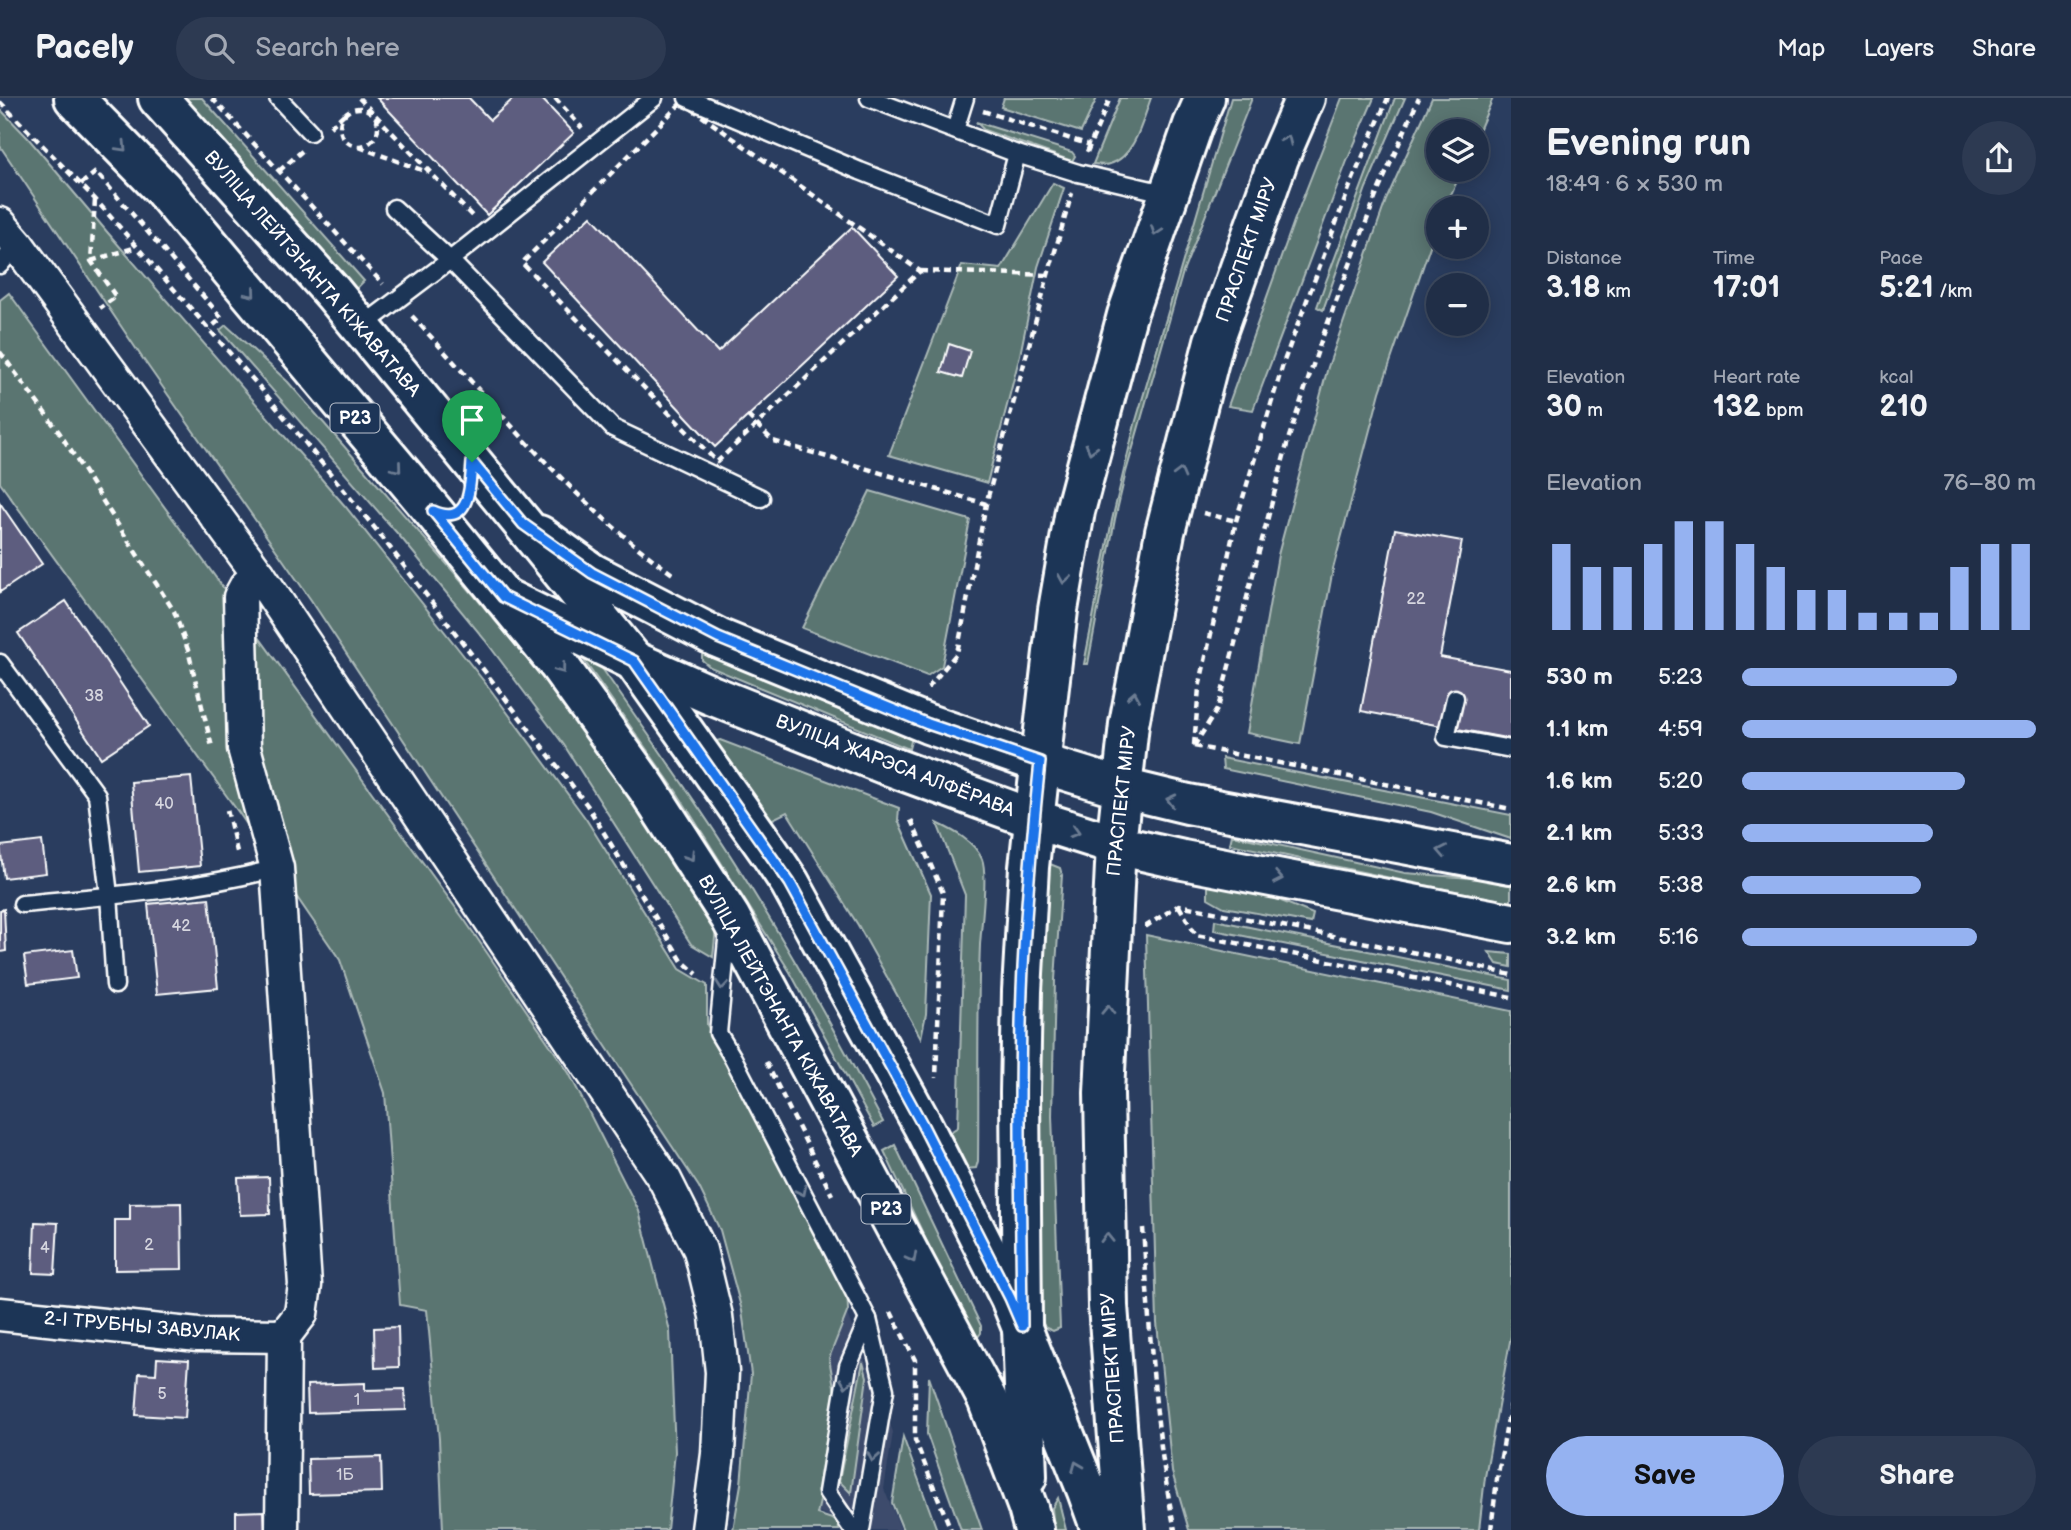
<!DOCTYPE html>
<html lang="en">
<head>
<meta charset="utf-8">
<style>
  body { margin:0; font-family:"Balsamiq Sans",sans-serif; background:#2d3a52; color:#f1f3f6; height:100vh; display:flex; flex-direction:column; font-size:26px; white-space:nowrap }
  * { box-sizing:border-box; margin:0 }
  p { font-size:23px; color:#a2a8b4 }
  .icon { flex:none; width:38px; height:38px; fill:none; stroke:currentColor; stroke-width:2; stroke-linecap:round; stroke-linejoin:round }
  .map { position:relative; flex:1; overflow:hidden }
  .drawer { display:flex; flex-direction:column; background:#202e47; width:560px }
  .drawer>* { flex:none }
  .fabs { position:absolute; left:1426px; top:21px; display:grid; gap:14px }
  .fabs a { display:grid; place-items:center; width:63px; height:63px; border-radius:50%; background:#202e47; box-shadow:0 4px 18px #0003,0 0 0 2px #3d4a60; font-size:35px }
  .pin { position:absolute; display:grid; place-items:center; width:60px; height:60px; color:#fff; margin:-72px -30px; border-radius:50% 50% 50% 0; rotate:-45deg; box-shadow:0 0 7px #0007 }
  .pin .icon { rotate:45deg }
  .round { display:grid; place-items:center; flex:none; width:74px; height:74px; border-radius:37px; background:#2d3a52 }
  .summary { display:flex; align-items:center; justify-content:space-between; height:119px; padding:0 35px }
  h1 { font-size:38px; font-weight:700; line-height:52px }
  .figures { display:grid; grid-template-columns:repeat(3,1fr); gap:10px; height:119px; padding:7px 35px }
  .figures div { display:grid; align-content:center }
  .figures b { font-size:30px; font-weight:700 }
  .figures small { font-size:19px; font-weight:400 }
  .figures p { font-size:19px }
  .chart { height:196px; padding:14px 35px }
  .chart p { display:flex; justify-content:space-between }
  .chart svg { width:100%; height:126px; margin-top:7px; stroke:#95b2f1; stroke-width:6 }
  .button { display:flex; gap:14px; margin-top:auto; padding:14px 35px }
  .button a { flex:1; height:80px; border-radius:42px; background:#95b2f1; color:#111; font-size:28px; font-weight:700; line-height:80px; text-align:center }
  .button a+a { background:#2d3a52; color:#f1f3f6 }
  ul { padding:0 35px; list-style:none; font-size:23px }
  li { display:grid; grid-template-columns:112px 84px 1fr; align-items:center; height:52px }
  li i { height:18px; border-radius:9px; background:#95b2f1 }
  header { display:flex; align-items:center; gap:42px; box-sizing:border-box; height:98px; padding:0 35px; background:#202e47; border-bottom:2px solid #3d4a60 }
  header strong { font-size:33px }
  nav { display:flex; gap:38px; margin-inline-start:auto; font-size:24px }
  .search { width:490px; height:63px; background:#2d3a52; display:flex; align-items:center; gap:18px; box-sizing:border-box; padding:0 24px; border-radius:38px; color:#a2a8b4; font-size:26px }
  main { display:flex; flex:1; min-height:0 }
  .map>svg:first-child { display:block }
  .built { fill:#3d4b6c }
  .green { fill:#5a7471; stroke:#acbab8; stroke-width:2 }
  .building { fill:#5d5d7f; stroke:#fff; stroke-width:2 }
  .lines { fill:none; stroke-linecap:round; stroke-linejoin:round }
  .service-casing { stroke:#fff; stroke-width:21 }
  .minor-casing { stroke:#fff; stroke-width:37 }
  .secondary-casing { stroke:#fff; stroke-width:44 }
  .primary-casing { stroke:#fff; stroke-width:44 }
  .path { stroke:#fff; stroke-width:4.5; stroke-dasharray:7 5; stroke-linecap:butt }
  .service { stroke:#1d3557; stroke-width:16 }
  .minor { stroke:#1d3557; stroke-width:32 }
  .secondary { stroke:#1d3557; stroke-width:38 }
  .primary { stroke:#1d3557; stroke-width:38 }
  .oneway { stroke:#6c7c92 }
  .route-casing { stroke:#fff; stroke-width:14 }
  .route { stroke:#1a73e8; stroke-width:9 }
  .labels { text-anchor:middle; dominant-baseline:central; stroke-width:7; stroke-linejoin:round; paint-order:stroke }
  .number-label { font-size:16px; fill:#d6d6df }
  .shield { fill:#1d3557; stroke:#bbc2cd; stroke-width:2 }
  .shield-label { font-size:18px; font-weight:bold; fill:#fff }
  .street-label { font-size:19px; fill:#fff; stroke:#1d3557 }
</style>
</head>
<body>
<header>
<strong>Pacely</strong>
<div class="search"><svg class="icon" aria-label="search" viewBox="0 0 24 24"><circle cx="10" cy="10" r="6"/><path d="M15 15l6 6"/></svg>Search here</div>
<nav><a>Map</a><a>Layers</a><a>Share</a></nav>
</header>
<main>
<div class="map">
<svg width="1511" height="1432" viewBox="0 0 1511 1432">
  <rect width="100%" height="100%" fill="#2a3d5f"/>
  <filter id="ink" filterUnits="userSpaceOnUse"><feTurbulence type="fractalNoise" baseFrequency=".0143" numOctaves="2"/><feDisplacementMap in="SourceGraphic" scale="14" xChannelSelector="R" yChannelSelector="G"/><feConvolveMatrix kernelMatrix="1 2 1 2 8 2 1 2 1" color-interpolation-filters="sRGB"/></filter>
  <g filter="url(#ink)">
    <path class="built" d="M843,1206L893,1334L884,1391L901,1432H838L831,1419L814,1412L818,1269Z"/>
    <g class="green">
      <path d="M177,0H202L364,183L354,193Z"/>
      <path d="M1004,0H1097L1081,34L1001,9Z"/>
      <path d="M1120,0H1151C1143,21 1135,59 1110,66C1105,68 1099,66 1093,66Z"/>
      <path d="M1231,0H1252L1183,174L1126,374L1115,421L1088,566H1084L1112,422L1135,326Z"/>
      <path d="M1342,0H1374L1347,63L1253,312L1228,308L1294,123Z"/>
      <path d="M1395,0H1405L1366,90L1323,212L1317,209L1325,186Z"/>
      <path d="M1432,0H1493L1477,37V33H1438V72H1462L1445,110H1438V125L1380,294L1333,471L1300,646L1247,635L1278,457L1328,269L1386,102Z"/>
      <path d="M0,11L28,40L108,135L345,408L490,591L586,721L680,871L707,887V927L787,1069L847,1189L848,1212L829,1260L836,1300L831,1355L817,1416L838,1423L839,1432H733L741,1386L751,1276L742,1213L730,1169L720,1132L699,1089L311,502L141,258L0,48Z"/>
      <path d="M976,24L1072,54L1075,58L1072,63L984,32Z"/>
      <path d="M1053,85L1064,90L1038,169L1020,257L987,385L889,357L962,167L1001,171Z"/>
      <path d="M9,195L466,824L569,975L639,1113L670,1233L675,1354L667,1432H443L439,1341L427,1212L400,1207L385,995L340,862L239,715L0,385V202Z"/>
      <path d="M226,227L288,284L473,496L601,650L716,830L713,859L691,846L564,647L485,542L403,442L220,232Z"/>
      <path d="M870,393L970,422L942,568L927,578L802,530Z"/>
      <path d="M702,554L913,635L909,651L710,569L702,562Z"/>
      <path d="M582,556H592C649,638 708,719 760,805C804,876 844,950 883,1024L874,1029L790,874L676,693L585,564Z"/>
      <path d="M720,642L899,710L898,722L931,796L926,916L921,940L858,827L787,714L767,724L713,644Z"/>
      <path d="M1222,660L1511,717V741L1431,714L1223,671Z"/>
      <path d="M937,725C954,733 974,743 982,761C988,776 981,829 980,847C977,919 979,991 978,1063L976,1070L965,1071L947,1036L958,1029L965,797Z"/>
      <path d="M1232,737L1405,775L1511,783V804L1405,783L1230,746Z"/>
      <path d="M1050,766L1060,770L1062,777L1055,882L1052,1018L1060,1230L1053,1233L1044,1229L1042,1219L1034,1104L1045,773Z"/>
      <path d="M1208,784L1269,798L1313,816L1311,825L1224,809L1208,800Z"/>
      <path d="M1215,822L1511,882V892L1214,832Z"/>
      <path d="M1146,837L1511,913V1238L1485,1379L1479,1432H1189L1172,1374L1157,1225Z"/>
      <path d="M1489,854L1511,856V869L1497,866Z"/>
      <path d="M895,1047L981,1228V1235L977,1240L972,1241L966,1234L927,1144L884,1053Z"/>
      <path d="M863,1264L867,1279L851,1395L839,1383Z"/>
      <path d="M929,1279L982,1432H961L927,1336Z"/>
      <path d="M903,1339L937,1432H903L892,1405Z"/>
      <path d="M1058,1400L1066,1432H1054L1052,1410Z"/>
    </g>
    <g class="building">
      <path d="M377,0H469L490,22L514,0H541L574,35L487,117Z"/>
      <path d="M591,118L718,254L852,129L898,178L715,349L542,164Z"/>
      <path d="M949,246L970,253L962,280L941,274Z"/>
      <path d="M0,405L42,466L0,494Z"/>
      <path d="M1395,431L1462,443L1440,559L1511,572V641L1361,613Z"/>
      <path d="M66,503L149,628L101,660L18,535Z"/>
      <path d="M191,679L200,768L139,774L131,684Z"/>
      <path d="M42,743L46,775L4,780L0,748Z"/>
      <path d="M209,800L218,890L157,896L148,806Z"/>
      <path d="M4,811L6,853L0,854V812Z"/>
      <path d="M73,852L77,880L28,886L24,858Z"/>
      <path d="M269,1079L270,1116L240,1117L238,1080Z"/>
      <path d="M181,1105L182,1171L115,1172V1122H130V1106Z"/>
      <path d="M35,1124L58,1125L55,1176L33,1175Z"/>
      <path d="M398,1229L399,1269L375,1270L374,1230Z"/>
      <path d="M157,1260L189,1262L185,1320L136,1317L139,1275L156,1276Z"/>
      <path d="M365,1285V1292L405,1291L406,1312L308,1315L307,1287Z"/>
      <path d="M381,1359L382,1394L309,1396L308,1361Z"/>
      <path d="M264,1413L265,1432H236V1414Z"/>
    </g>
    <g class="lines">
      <defs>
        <g id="service">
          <path d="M278,0L310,34"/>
          <path d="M687,0L860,73L998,127L1017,56"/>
          <path d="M869,0L1017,56L1078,75L1169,96"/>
          <path d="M955,32L965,0"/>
          <path d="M394,110L450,162L613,330L761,400"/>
          <path d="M0,167L17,146"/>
          <path d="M361,229L450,162L654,0"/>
          <path d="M0,565L97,697L109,797L115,887"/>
          <path d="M1455,600L1446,639L1511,651"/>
          <path d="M22,806C105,798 196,792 277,770"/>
          <path d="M728,832L718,935L733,960L868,1221L885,1292L861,1432"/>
          <path d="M853,1432L827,1394L848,1268L868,1221"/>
        </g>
        <g id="minor">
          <path d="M0,126L17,146L259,477L665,1082L700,1152L716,1218L722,1274L718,1356L708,1432"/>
          <path d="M259,477L246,488L240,499L244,650L277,770L305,1187L301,1216L284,1238L282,1432"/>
          <path d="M0,1216L198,1237L284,1238"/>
        </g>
        <g id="secondary">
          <path d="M539,437L592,475L718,540L928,626L1040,665L1122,690L1188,706L1511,766"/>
          <path d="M503,499L634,563L711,597L884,666L1034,721L1116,747L1183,762L1511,825"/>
        </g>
        <g id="primary">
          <path d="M74,0L162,90L433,413L558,566L647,690L730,819L987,1301L1028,1410L1034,1432"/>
          <path d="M158,0L333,195L523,426L634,563L770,755L790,785L922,1026L1010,1200L1087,1393L1101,1432"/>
          <path d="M1027,1379L1022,1228L1020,995L1022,893L1029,769L1046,614L1058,512L1075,413L1127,217L1193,27L1205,0"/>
          <path d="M1125,1432L1108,1208L1104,995L1116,747L1129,626L1165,434L1214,243L1279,60L1305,0"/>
        </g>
      </defs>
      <use href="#service" class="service-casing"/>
      <use href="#minor" class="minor-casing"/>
      <use href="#secondary" class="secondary-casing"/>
      <use href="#primary" class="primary-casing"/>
      <g class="path">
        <path d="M212,0L383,186"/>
        <path d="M359,0L472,118"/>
        <path d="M555,0L582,30"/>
        <path d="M0,4L95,101L263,293L378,434L587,707L682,863L697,876"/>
        <path d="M682,4L920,173L717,364L522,165Z"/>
        <circle cx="359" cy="29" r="19"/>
        <path d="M983,13L1090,47"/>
        <path d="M330,29L344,16"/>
        <path d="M359,49L427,74"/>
        <path d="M1087,54L1110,0"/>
        <path d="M279,73L302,53"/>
        <path d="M81,86L96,74L222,220L209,231"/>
        <path d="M95,102L91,163L116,199L100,210"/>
        <path d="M91,163L137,149"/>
        <path d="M920,173L1048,177"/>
        <path d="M412,218C495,308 574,406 674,477"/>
        <path d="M0,254L59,334L127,441L174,513L188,552L212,649"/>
        <path d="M748,318L773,343L986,406"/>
        <path d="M1203,415L1236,423"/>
        <path d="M928,590L957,555L986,406L1048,177L1072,95"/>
        <path d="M1194,647L1199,590L1236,423L1284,263L1350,88L1388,0"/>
        <path d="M1194,648L1218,610L1289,339L1321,243L1376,98L1419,0"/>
        <path d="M1194,648L1511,711"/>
        <path d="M227,712L238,758"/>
        <path d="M911,722L943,795L936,980"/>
        <path d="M1179,808L1196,837L1511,899"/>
        <path d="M1145,829L1179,807L1456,863L1511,877"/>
        <path d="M766,964L832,1097"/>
        <path d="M1143,1130C1150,1231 1154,1333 1175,1432"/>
        <path d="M891,1214L915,1262V1342L951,1432"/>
        <path d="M1491,1432L1497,1381L1511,1304"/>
      </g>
      <use href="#service" class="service"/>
      <use href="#minor" class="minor"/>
      <use href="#secondary" class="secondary"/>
      <use href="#primary" class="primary"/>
    </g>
    <defs><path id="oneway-chevron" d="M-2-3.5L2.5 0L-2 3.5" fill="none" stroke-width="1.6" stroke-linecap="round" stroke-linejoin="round" transform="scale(1.75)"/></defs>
    <g class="oneway">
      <use href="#oneway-chevron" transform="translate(1287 42) rotate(-66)"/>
      <use href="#oneway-chevron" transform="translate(122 49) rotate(46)"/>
      <use href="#oneway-chevron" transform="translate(1156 133) rotate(109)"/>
      <use href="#oneway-chevron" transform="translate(251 195) rotate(50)"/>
      <use href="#oneway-chevron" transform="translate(1091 351) rotate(105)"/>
      <use href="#oneway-chevron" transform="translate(397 370) rotate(50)"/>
      <use href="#oneway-chevron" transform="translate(1180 375) rotate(-75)"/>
      <use href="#oneway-chevron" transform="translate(1064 481) rotate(99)"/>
      <use href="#oneway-chevron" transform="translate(561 571) rotate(53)"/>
      <use href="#oneway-chevron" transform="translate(1134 598) rotate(-80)"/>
      <use href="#oneway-chevron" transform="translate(1171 702) rotate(-166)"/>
      <use href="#oneway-chevron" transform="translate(1075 734) rotate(17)"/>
      <use href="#oneway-chevron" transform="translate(1442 753) rotate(-169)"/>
      <use href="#oneway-chevron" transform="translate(690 758) rotate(57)"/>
      <use href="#oneway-chevron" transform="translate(1278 780) rotate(11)"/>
      <use href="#oneway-chevron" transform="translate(722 887) rotate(96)"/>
      <use href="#oneway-chevron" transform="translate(1108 912) rotate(-88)"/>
      <use href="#oneway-chevron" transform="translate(802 1093) rotate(63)"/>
      <use href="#oneway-chevron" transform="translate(1107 1140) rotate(-91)"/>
      <use href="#oneway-chevron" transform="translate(912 1160) rotate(62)"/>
      <use href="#oneway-chevron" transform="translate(846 1285) rotate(98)"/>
      <use href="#oneway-chevron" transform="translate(873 1359) rotate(100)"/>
      <use href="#oneway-chevron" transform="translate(1077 1368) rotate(-112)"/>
    </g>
  </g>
  <g class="lines" filter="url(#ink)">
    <defs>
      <path id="route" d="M472,364L523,426L592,475L718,540L928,626L1040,664C1032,740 1025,816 1022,892C1018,1004 1021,1116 1022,1228L1010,1200L922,1026L790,785L634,563L503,499L433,413C470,429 470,390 472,364Z"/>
    </defs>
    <use href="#route" class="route-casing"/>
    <use href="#route" class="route"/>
  </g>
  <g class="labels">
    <g class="number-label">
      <text x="1416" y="501">22</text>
      <text x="94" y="598">38</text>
      <text x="164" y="706">40</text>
      <text x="181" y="828">42</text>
      <text x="149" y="1147">2</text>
      <text x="45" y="1150">4</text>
      <text x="162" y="1296">5</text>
      <text x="357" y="1302">1</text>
      <text x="345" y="1377">1Б</text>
    </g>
    <g class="shield">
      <rect x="330.5" y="305.5" width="49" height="29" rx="5"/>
      <rect x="861.5" y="1096.5" width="49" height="29" rx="5"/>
    </g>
    <g class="shield-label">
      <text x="355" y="320">Р23</text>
      <text x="886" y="1111">Р23</text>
    </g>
    <g class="street-label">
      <text transform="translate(1247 152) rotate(-71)">ПРАСПЕКТ МІРУ</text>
      <text transform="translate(312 176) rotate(49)">ВУЛІЦА ЛЕЙТЭНАНТА КІЖАВАТАВА</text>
      <text transform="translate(895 668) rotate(21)">ВУЛІЦА ЖАРЭСА АЛФЁРАВА</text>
      <text transform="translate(1122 703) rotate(-84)">ПРАСПЕКТ МІРУ</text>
      <text transform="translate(780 918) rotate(61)">ВУЛІЦА ЛЕЙТЭНАНТА КІЖАВАТАВА</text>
      <text transform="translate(142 1229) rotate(5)">2-І ТРУБНЫ ЗАВУЛАК</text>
      <text transform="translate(1113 1270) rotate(-94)">ПРАСПЕКТ МІРУ</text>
    </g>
  </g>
</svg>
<div class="fabs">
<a><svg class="icon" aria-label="layers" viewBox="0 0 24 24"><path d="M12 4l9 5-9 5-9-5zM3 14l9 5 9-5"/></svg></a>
<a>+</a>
<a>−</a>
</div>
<div class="pin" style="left:472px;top:364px;background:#1e9e55"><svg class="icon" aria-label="arrive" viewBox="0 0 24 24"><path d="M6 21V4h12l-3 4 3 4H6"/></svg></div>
</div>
<section class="drawer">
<div class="summary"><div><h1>Evening run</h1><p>18:49 · 6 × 530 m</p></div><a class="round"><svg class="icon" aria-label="share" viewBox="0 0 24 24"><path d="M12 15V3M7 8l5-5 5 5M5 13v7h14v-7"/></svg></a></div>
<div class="figures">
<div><p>Distance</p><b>3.18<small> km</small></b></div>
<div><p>Time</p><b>17:01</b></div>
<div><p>Pace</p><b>5:21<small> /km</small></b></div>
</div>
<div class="figures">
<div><p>Elevation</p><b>30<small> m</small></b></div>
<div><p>Heart rate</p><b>132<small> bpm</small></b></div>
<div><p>kcal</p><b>210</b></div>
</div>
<div class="chart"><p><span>Elevation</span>76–80 m</p>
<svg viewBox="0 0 160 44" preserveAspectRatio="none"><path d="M5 44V14M15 44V22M25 44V22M35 44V14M45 44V6M55 44V6M65 44V14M75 44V22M85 44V30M95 44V30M105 44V38M115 44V38M125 44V38M135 44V22M145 44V14M155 44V14"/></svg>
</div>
<ul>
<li><b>530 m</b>5:23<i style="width:73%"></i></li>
<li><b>1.1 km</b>4:59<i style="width:100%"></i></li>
<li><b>1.6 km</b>5:20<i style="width:76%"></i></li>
<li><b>2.1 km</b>5:33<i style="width:65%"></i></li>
<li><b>2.6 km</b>5:38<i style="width:61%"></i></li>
<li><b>3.2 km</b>5:16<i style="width:80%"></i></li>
</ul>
<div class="button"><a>Save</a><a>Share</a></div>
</section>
</main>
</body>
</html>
